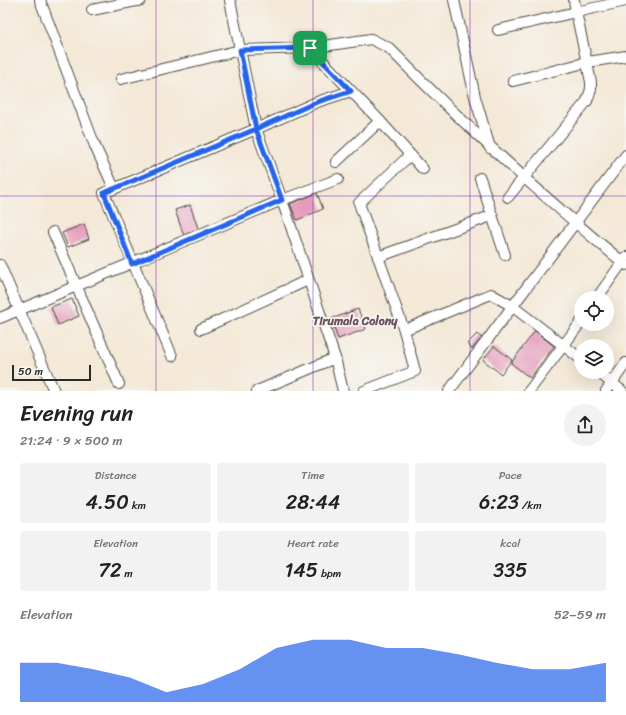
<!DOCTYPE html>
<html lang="en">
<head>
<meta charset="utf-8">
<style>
  body { margin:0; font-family:Sriracha,sans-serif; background:#f2f2f2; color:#222; height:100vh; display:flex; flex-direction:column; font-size:15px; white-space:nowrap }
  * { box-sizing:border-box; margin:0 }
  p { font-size:13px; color:#767676 }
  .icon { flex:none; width:22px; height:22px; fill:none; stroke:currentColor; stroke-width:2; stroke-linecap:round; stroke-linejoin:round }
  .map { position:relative; height:391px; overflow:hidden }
  .panel { display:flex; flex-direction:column; background:#fff; flex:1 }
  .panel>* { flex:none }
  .tools { position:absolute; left:574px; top:291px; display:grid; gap:8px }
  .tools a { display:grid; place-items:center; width:40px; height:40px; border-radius:50%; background:#fff; box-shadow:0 4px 16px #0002; font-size:20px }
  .scale { position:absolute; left:12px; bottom:10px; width:79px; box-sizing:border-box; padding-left:4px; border:2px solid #2b2b2b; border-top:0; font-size:11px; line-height:14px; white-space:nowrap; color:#2b2b2b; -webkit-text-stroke:3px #f6f6f2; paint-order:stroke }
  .pin { position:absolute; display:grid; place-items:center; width:34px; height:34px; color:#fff; margin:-17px; border-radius:8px; box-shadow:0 2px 6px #0006 }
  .round { display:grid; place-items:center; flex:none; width:42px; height:42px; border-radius:21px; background:#f2f2f2 }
  .summary { display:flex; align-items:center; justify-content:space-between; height:68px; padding:0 20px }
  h1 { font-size:22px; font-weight:600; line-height:30px }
  .stats { display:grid; grid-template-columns:repeat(3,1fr); gap:6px; height:68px; padding:4px 20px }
  .stats div { display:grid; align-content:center; border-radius:4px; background:#f2f2f2; text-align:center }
  .stats b { font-size:20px; font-weight:600 }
  .stats small { font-size:11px; font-weight:400 }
  .stats p { font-size:11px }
  .chart { height:112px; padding:8px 20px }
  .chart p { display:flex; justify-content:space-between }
  .chart svg { width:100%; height:72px; margin-top:4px; fill:#2563eb; opacity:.7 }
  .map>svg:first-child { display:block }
  .building { fill:#e49abb }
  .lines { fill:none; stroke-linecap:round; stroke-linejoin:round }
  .street-casing { stroke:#494745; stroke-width:12 }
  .street { stroke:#fff; stroke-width:10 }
  .route-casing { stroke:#fff; stroke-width:8 }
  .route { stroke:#2563eb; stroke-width:5 }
  .grid { fill:none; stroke:#7b2cbf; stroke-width:1; stroke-opacity:0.55 }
  .labels { text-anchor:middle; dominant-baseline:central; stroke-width:3.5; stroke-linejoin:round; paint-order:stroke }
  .neighbourhood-label { font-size:12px; font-weight:bold; fill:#6c525d; stroke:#f6f6f2 }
</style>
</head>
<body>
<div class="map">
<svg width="626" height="391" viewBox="0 0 626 391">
  <rect width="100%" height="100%" fill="#f6f6f2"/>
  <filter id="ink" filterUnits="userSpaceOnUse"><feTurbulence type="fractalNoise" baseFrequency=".025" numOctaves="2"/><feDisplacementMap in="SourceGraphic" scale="8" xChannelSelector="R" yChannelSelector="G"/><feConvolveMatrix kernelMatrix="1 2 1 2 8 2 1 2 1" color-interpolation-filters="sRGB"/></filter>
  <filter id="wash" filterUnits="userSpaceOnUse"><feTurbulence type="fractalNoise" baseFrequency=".012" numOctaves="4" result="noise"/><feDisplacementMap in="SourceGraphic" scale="16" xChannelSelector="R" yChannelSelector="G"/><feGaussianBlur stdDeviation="0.9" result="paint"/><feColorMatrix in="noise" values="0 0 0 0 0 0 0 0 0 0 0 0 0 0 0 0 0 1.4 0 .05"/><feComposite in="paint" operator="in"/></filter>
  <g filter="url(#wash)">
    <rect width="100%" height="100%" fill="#f4e8d6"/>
    <g id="blocks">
      <g class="building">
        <path d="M317,193L323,209L297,220L290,204Z"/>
        <path d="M190,205L199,231L184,236L175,210Z"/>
        <path d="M84,224L89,239L68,247L62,233Z"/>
        <path d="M72,299L79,316L58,325L51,307Z"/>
        <path d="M358,309L366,329L338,339L331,319Z"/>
        <path d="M535,331L554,346L530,378L511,363Z"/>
        <path d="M477,334L482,338L472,349L467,344Z"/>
        <path d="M494,346L512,360L501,374L483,360Z"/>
      </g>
    </g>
  </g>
  <g filter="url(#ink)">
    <use href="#blocks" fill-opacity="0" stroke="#494745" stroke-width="1"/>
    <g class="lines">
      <defs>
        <g id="street">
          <path d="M40,0L95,146L114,188"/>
          <path d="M230,0L256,129L282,200L338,179"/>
          <path d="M454,0L475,97L490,148"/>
          <path d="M574,0L576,12L626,1"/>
          <path d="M92,10L141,0"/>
          <path d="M498,30L576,12L591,82V89L587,101L508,197"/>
          <path d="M310,48L380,121L423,169"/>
          <path d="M121,79L240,50L310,48L371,39L389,48C464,125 543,197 626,265"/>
          <path d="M513,81L588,62L626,56"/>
          <path d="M336,162L380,121"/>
          <path d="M480,178L505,255"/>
          <path d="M53,232L119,384"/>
          <path d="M378,257L491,216"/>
          <path d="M0,265L54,391"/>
          <path d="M597,298L626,257"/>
          <path d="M0,318L282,200L335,358L343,391"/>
          <path d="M201,329L308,280"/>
          <path d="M404,330L491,294L512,306L581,359"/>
          <path d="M172,356L104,193L256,129L317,102L351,91"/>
          <path d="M598,372L622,391"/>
          <path d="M257,391L335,358"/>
          <path d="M364,391L415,371L404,330L359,203L410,155"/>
          <path d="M449,391L626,155"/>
          <path d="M529,391L581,322"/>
          <path d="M606,391L626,363"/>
        </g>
      </defs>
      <use href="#street" class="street-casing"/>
      <use href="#street" class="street"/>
    </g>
  </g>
  <g class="lines" filter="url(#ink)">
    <defs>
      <path id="route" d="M310,48L240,50L256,129L104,193L132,264L282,200L256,129L317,102L351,91L310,48"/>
    </defs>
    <use href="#route" class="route-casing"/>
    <use href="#route" class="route"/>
  </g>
  <path class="grid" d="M156,0V391M313,0V391M470,0V391M0,196H626"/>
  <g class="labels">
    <g class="neighbourhood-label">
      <text x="355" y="321">Tirumala Colony</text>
    </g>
  </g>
</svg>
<div class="tools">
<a><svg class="icon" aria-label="locate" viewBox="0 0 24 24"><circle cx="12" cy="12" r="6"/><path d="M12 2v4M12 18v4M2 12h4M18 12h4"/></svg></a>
<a><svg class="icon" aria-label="layers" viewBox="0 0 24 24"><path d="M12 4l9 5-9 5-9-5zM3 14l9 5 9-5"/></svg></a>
</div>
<div class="scale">50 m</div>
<div class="pin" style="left:310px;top:48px;background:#1e9e55"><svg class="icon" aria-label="arrive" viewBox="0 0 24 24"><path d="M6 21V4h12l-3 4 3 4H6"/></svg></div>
</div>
<section class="panel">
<div class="summary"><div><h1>Evening run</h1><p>21:24 · 9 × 500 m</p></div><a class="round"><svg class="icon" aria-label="share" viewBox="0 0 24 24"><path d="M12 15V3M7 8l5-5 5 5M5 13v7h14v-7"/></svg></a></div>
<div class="stats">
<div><p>Distance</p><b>4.50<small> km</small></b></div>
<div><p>Time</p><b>28:44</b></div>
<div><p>Pace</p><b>6:23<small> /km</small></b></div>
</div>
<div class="stats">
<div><p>Elevation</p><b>72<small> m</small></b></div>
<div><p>Heart rate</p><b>145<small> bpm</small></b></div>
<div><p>kcal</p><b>335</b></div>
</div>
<div class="chart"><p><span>Elevation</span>52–59 m</p>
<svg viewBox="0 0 160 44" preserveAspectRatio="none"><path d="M0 44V20L10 20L20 24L30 29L40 38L50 33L60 24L70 11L80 6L90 6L100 11L110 11L120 15L130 20L140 24L150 24L160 20V44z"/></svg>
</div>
</section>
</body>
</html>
